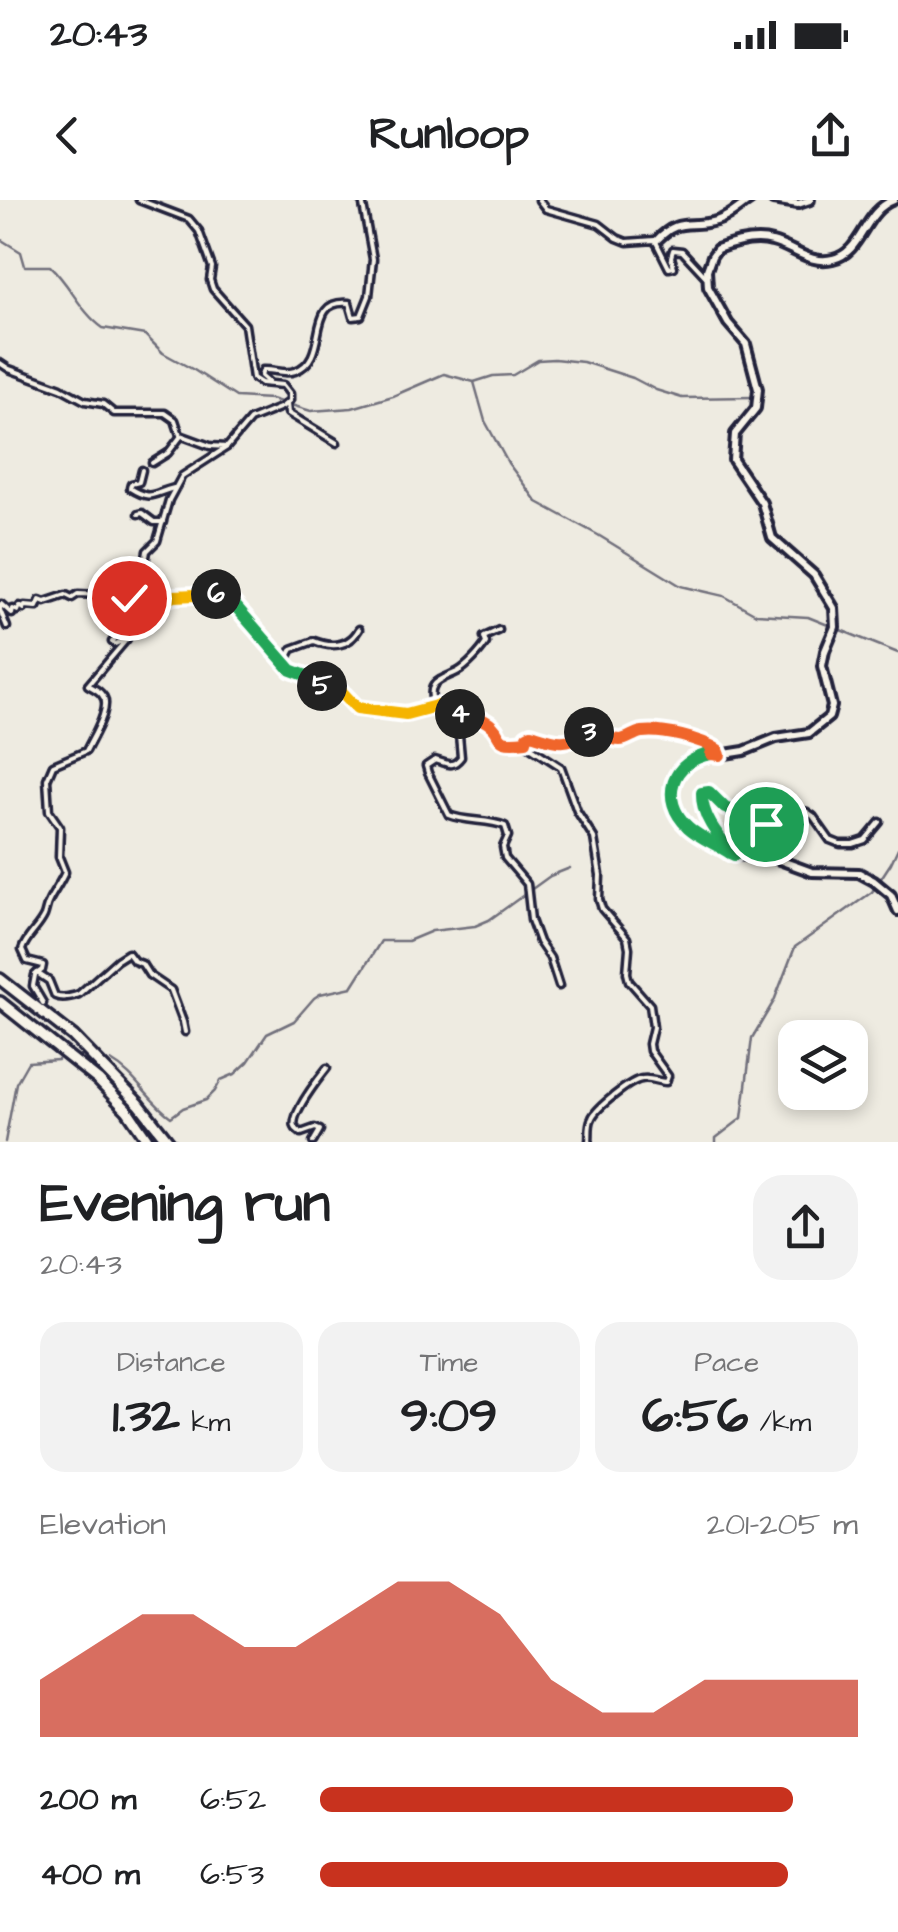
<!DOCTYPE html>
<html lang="en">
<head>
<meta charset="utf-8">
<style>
  body { margin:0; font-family:"Architects Daughter",sans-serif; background:#f2f2f2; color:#202124; height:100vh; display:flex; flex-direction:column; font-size:38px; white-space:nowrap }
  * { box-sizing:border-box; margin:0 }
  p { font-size:32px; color:#757577 }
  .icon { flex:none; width:55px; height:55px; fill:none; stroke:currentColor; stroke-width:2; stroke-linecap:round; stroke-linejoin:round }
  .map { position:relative; height:942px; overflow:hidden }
  .side { display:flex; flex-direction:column; background:#fff; flex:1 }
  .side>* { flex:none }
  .fabs { position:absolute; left:778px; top:820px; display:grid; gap:20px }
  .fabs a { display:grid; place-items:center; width:90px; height:90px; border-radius:20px; background:#fff; box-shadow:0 5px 15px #0003; font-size:50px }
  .pin { position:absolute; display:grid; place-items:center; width:85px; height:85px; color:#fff; margin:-42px; border:5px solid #fff; border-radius:50%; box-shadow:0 2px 10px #0007 }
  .km { position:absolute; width:50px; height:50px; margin:-25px; border-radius:50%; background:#222; color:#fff; font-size:28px; line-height:50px; text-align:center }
  .round { display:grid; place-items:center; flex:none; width:105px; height:105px; border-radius:30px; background:#f2f2f2 }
  .headline { display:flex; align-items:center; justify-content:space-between; height:170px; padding:0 40px }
  h1 { font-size:55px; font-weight:800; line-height:75px }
  .metrics { display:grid; grid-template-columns:repeat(3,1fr); gap:15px; height:170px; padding:10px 40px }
  .metrics div { display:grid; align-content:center; border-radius:25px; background:#f2f2f2; text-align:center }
  .metrics b { font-size:50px; font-weight:800 }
  .metrics small { font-size:28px; font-weight:400 }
  .metrics p { font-size:28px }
  .chart { height:280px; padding:20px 40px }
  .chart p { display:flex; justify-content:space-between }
  .chart svg { width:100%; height:180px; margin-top:10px; fill:#c8321e; opacity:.7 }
  ul { padding:0 40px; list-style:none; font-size:32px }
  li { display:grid; grid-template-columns:160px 120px 1fr; align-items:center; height:75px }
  li i { height:25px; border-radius:12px; background:#c8321e }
  .status { display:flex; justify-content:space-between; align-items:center; height:70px; padding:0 50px; background:#fff; direction:ltr }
  .status svg { height:28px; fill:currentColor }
  header { display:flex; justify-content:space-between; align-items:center; height:130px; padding:0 40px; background:#fff; font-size:45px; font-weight:800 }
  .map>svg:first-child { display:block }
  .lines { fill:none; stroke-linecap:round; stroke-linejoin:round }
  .stream { stroke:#716f7b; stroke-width:2.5 }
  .street-casing { stroke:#22223b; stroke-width:11 }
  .secondary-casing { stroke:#22223b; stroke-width:14 }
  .highway-casing { stroke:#22223b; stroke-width:16 }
  .street { stroke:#f7f3e8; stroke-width:4 }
  .secondary { stroke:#f7f3e8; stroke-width:6 }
  .highway { stroke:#f7f3e8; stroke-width:9 }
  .split-1-casing { stroke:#fff; stroke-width:20 }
  .split-2-casing { stroke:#fff; stroke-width:20 }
  .split-3-casing { stroke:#fff; stroke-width:20 }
  .split-4-casing { stroke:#fff; stroke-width:20 }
  .split-5-casing { stroke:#fff; stroke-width:20 }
  .split-6-casing { stroke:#fff; stroke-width:20 }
  .split-7-casing { stroke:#fff; stroke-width:20 }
  .split-1 { stroke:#22a559; stroke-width:12 }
  .split-2 { stroke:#22a559; stroke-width:12 }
  .split-3 { stroke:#f0652b; stroke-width:12 }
  .split-4 { stroke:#f0652b; stroke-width:12 }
  .split-5 { stroke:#f5b400; stroke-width:12 }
  .split-6 { stroke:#22a559; stroke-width:12 }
  .split-7 { stroke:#f5b400; stroke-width:12 }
</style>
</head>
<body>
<div class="status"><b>20:43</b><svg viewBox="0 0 49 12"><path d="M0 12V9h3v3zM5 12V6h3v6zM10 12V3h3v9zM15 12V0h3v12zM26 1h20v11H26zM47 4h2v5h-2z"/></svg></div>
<header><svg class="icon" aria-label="back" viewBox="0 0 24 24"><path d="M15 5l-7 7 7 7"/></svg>Runloop<svg class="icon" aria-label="share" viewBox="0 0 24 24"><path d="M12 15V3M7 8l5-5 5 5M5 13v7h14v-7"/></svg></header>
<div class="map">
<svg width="898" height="942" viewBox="0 0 898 942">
  <rect width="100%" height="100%" fill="#eeebe1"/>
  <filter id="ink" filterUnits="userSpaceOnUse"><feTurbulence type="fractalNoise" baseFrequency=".01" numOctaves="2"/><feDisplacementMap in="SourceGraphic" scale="20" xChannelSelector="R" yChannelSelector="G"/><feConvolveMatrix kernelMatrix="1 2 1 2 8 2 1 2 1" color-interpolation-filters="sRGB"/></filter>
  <g filter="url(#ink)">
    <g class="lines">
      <g class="stream">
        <path d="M0,39L21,52L25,66H50C70,84 80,112 103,128L145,135L163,153L194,170L236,197L271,199L311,211L352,208L393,196L444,174L474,182L493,176L513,175L538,160L554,159L583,162L633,178L656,190L682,198L754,197"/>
        <path d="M474,182L485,221L508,263L537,302L598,335L681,386L724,396L756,414L808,417L898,453"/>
        <path d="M111,861C136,875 148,901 171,917L183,908L206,900L215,891L221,880L235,874L248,862L267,834L294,821L314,798L320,794L352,787L381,741H408L432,731L475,726L489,720L550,676L570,668"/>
        <path d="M5,942L16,883L28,862L58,860"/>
        <path d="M716,942V938L742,918L752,838L774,801L795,747L872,692L891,663L898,648"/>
      </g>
      <defs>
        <g id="street">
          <path d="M539,0L546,9L599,24L617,38L627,42L655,40L669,68L674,67L671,57L673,50L682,51L707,78"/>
          <path d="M0,163L9,169L61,188L85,201L103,204L114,213H165L175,220L180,235L210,246L227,247"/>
          <path d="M268,182L261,176L263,170C274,169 284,175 295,171C332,158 303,98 349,103L353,117L361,116L369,96L373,59L362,0"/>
          <path d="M287,204L288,213L337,243"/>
          <path d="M152,263L168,253L181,236"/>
          <path d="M142,270L139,282L131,284L130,288C152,302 153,293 174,288"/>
          <path d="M138,314L142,313L154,322H163"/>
          <path d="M0,409L1,404L12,414L13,409L18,411L20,406L24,409L25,406L37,407L40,400L45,402L66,395L72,398L78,394L100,395L121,389L131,400L144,397L154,403C174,393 204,396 226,391L232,402L291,470L307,476L320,486L341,489L357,508L406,514L441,507L483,520L503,542L508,543L526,541"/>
          <path d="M0,410L7,427"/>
          <path d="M285,462L292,449L314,441C332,448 349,447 359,429"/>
          <path d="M434,507C426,482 438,481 457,472C467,467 481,451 486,443L484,437L499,430"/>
          <path d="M457,513L461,557C452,569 447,563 435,560L426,566L428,573L449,615C466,622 488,619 505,626L508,636L503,647L505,658L527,684L531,720L539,742L550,758L559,786"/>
          <path d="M731,651C716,633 702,615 702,593L709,592L725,608L766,625L776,624L802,611L807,612L813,616L830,640L840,644H853L865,640L880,622"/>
          <path d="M37,773L49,781L55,796C62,799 71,797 79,794L117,760L128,753L134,761L142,764L149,775L171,790L183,822L185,832"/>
          <path d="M43,803L33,786L35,775L42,770L43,765L27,761L22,750C26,737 38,729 44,716C46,711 46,706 49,701C54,691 61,682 65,672L59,657L60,627L49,611L47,579L53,565L86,551C92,538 113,506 102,495C99,490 93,488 88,485L127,439L115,444L112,442L119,434L125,397L144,369L147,351L157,341L169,300L182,276L227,247L250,220L282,207L290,200V194L283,185L261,183L253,178L245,125L213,89L210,80L212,67L199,31L189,19L139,0"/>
          <path d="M313,942L320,930L315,928L301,933C299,931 296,930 295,927C290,915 319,878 327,868"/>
          <path d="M589,942C590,934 588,925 592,918C596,908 631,880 642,879C650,877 658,882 666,882L668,876L650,851L649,844L653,827L650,805L629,781L627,773L629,748L627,738L602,709L599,699L600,675L594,638L577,611L561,567L527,545V536L535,534C558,547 569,543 591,532L619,540L642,532H666L709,545L718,550L719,555"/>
        </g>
        <g id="secondary">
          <path d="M773,0L798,4L810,0"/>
          <path d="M894,0C863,11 863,52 833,59C810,65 793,47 772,42C756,37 733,43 717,49L712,56L707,70L708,87L728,123L746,144L758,189L756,208L735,234L733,260L762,303L772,338L814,375L834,408L835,427L825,451L822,466L832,506L829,517L809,533L776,538L744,551L719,555L708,554L686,562L679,569L673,583L671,593L673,603L681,619L690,629L734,655L771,657L812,672L859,673L874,681L891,695L898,711"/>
          <path d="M656,41C680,16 687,29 716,21C730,17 738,8 750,0"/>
        </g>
        <g id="highway">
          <path d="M0,779L73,836L139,904L169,942"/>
          <path d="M0,802L98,880L127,910L149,942"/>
        </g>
      </defs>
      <use href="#street" class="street-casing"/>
      <use href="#secondary" class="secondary-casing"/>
      <use href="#highway" class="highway-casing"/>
      <use href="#street" class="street"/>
      <use href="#secondary" class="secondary"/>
      <use href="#highway" class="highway"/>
    </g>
  </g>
  <g class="lines" filter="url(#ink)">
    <defs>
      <path id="split-1" d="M730,653L734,655C719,637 701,617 702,593L709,592L725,608L766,624"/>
      <path id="split-2" d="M711,554C672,560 658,599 688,627C700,638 716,644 730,653"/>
      <path id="split-3" d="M589,532C600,532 609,540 620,540C627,540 634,533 642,532C662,529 701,539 718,550L720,555L711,554"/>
      <path id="split-4" d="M460,514C467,516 478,517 485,521C507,533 488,546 526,541L527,536L531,534C557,542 563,546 589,532"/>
      <path id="split-5" d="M322,486L340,490L357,508L406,514L436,506L460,514"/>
      <path id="split-6" d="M216,394L226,392L232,402L291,470L307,476L322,486"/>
      <path id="split-7" d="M129,398L148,397L154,403L174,396L216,394"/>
    </defs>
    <use href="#split-1" class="split-1-casing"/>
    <use href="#split-2" class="split-2-casing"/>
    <use href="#split-3" class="split-3-casing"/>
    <use href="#split-4" class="split-4-casing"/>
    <use href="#split-5" class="split-5-casing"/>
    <use href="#split-6" class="split-6-casing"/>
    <use href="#split-7" class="split-7-casing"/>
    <use href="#split-1" class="split-1"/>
    <use href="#split-2" class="split-2"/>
    <use href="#split-3" class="split-3"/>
    <use href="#split-4" class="split-4"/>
    <use href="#split-5" class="split-5"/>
    <use href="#split-6" class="split-6"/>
    <use href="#split-7" class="split-7"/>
  </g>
</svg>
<div class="fabs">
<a><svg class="icon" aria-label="layers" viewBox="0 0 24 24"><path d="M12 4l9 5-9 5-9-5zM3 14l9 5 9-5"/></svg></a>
</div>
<div class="pin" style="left:766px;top:624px;background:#1e9e55"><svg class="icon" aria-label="arrive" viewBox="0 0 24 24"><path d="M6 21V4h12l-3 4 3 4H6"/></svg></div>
<div class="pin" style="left:129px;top:398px;background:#d93025"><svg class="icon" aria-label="check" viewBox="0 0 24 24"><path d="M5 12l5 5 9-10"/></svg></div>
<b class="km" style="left:589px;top:532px">3</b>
<b class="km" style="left:460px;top:514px">4</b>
<b class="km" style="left:322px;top:486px">5</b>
<b class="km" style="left:216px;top:394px">6</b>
</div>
<section class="side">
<div class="headline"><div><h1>Evening run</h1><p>20:43</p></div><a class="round"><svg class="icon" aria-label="share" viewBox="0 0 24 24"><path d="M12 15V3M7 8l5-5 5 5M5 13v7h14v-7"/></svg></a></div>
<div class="metrics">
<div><p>Distance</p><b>1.32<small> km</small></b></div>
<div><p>Time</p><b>9:09</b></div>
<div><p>Pace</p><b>6:56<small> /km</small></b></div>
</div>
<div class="chart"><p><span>Elevation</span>201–205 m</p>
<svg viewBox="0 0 160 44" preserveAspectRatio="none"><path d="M0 44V30L10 22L20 14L30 14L40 22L50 22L60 14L70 6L80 6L90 14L100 30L110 38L120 38L130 30L140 30L150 30L160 30V44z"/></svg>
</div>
<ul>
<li><b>200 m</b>6:52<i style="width:88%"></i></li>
<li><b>400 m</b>6:53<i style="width:87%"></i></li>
</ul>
</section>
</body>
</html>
